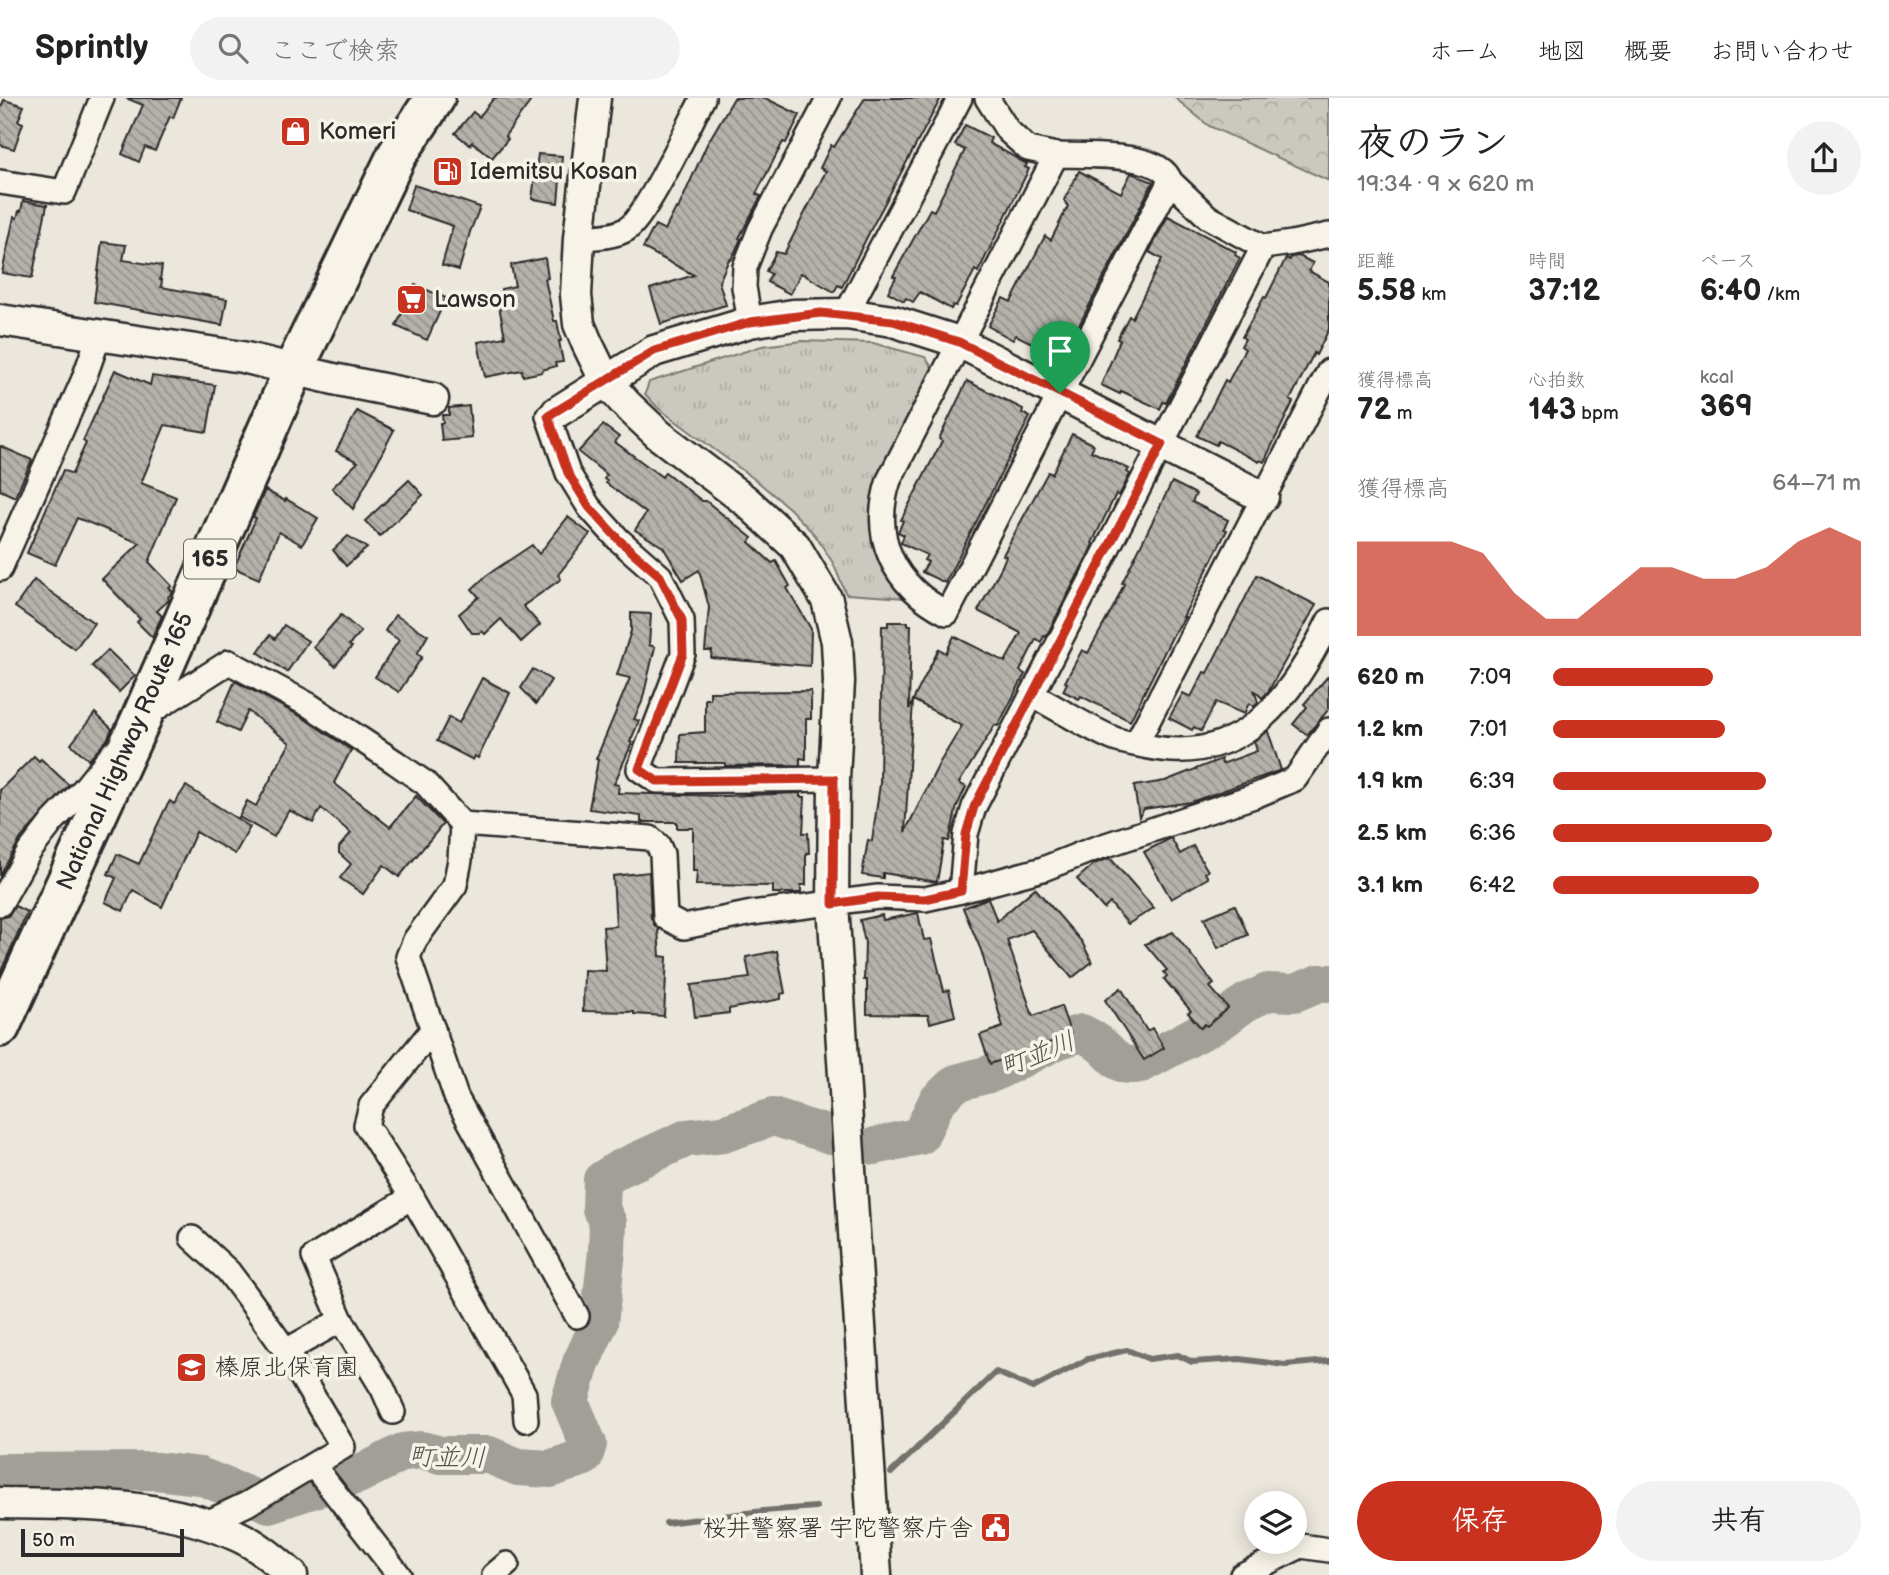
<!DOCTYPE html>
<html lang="ja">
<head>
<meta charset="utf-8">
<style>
  body { margin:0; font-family:"Balsamiq Sans","Klee One",sans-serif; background:#f2f2f2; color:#222; height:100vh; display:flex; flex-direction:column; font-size:26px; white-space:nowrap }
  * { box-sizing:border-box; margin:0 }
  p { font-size:23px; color:#767676 }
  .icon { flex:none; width:38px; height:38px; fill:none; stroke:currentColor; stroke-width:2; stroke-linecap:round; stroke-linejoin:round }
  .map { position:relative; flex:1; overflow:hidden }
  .side { display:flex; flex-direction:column; background:#fff; width:560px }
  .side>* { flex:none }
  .buttons { position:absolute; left:1244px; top:1393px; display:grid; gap:14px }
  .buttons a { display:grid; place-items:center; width:63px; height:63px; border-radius:50%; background:#fff; box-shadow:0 4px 18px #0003; font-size:35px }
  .scale { position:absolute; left:21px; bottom:18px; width:163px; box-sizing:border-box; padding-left:7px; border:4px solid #2b2b2b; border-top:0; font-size:19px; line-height:24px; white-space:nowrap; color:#2b2b2b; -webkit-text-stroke:5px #f7f3e8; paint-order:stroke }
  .pin { position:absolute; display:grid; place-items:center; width:60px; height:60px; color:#fff; margin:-72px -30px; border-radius:50% 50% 50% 0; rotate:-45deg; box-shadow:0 0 7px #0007 }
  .pin .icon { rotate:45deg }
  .round { display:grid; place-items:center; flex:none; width:74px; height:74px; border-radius:37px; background:#f2f2f2 }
  .headline { display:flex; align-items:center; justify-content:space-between; height:119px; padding:0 28px }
  h1 { font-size:38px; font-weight:600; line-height:52px }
  .figures { display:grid; grid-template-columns:repeat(3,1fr); gap:10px; height:119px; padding:7px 28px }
  .figures div { display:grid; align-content:center }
  .figures b { font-size:30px; font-weight:600 }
  .figures small { font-size:19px; font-weight:400 }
  .figures p { font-size:19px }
  .chart { height:196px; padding:14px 28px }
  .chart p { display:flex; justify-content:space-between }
  .chart svg { width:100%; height:126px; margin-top:7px; fill:#c8321e; opacity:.7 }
  .action { display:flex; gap:14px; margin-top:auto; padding:14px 28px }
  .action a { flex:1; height:80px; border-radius:42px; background:#c8321e; color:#fff; font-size:28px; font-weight:600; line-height:80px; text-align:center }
  .action a+a { background:#f2f2f2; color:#222 }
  ul { padding:0 28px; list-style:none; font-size:23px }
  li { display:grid; grid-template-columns:112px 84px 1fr; align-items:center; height:52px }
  li i { height:18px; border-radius:9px; background:#c8321e }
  header { display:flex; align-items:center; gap:42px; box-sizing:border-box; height:98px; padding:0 35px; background:#fff; border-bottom:2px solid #e0e0e0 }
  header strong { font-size:33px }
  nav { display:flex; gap:38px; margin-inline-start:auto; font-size:24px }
  .search { width:490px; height:63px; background:#f2f2f2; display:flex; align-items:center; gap:18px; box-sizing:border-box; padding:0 24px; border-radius:38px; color:#767676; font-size:26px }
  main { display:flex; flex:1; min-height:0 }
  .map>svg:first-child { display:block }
  .forest { fill:url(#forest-crowns); stroke:#7b7a75; stroke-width:2 }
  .park { fill:url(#park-tufts); stroke:#7b7a75; stroke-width:2 }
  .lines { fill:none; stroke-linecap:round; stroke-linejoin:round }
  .stream { stroke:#72716c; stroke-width:6 }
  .river { stroke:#a29f98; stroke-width:38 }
  .building { fill:url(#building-back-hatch); stroke:#2b2b2b; stroke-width:2 }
  .minor-casing { stroke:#2b2b2b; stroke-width:28 }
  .tertiary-casing { stroke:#2b2b2b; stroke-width:35 }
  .trunk-casing { stroke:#2b2b2b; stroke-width:44 }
  .minor { stroke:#f7f3e8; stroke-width:23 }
  .tertiary { stroke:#f7f3e8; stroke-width:30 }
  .trunk { stroke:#f7f3e8; stroke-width:38 }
  .route-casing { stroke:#fff; stroke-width:14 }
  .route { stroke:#c8321e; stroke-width:9 }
  .labels { text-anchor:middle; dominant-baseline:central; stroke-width:7; stroke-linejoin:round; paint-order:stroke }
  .shield { fill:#f7f3e8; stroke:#686764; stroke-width:2 }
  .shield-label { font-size:23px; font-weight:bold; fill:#2b2b2b }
  .poi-label { font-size:24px; fill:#2b2b2b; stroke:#f7f3e8; text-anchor:start }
  .street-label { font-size:24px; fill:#2b2b2b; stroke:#f7f3e8 }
  .water-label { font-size:26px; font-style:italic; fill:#555451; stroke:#f7f3e8 }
</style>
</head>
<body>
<header>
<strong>Sprintly</strong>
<div class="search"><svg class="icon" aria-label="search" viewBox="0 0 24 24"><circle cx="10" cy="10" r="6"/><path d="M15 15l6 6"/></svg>ここで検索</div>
<nav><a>ホーム</a><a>地図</a><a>概要</a><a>お問い合わせ</a></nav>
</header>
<main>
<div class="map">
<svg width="1329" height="1477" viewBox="0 0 1329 1477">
  <defs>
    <pattern id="forest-crowns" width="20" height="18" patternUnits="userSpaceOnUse" patternTransform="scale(1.75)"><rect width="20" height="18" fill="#cbc8bf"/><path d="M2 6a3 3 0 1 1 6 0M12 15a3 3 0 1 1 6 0" fill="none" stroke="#aeaca4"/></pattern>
    <pattern id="park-tufts" width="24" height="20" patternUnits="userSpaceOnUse" patternTransform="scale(1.75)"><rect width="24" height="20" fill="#cbc8bf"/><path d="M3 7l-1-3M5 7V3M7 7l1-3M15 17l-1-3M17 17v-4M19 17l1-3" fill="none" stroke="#aeaca4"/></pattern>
    <pattern id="building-back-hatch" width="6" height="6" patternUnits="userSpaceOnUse" patternTransform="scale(1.75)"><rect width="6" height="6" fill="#b5b2ab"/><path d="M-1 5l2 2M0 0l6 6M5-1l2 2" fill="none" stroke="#93918b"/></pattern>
  </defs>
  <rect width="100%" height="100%" fill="#ebe7dd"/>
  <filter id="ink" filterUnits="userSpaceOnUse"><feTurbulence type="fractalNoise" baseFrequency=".0143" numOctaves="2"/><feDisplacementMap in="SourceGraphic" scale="14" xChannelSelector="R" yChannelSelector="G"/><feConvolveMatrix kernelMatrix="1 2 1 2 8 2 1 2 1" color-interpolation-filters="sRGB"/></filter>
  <g filter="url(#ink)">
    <path class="forest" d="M1175,0H1329V83L1209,28Z"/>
    <path class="park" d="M802,243L873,245L925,259L934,272C922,296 909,320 897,344C889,361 877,379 873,398C863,437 880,473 907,500L846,496L833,465L815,437L789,410L757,383L658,310L645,296L649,284L762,248Z"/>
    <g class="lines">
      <g class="stream">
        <path d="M891,1375L996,1274L1033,1290L1088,1261L1127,1252L1149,1261L1178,1257L1192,1264L1240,1261L1285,1267L1329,1263"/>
        <path d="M666,1425L763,1413L816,1409"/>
      </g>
      <g class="river">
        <path d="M875,1048L920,1038L937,1003L956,985L993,975L1059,942L1082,935C1087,938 1092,940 1097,944C1116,957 1115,971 1141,966L1221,923L1245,905L1268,894L1295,895L1319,885H1329"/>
        <path d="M0,1374L156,1373L200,1378L269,1406L358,1377L403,1354L421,1352L441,1357H489L518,1369L550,1371L584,1359L588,1346L570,1303L581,1265L599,1226L607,1153L608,1125L601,1111L602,1082L619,1071L687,1040L723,1036L773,1019L830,1037"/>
      </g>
    </g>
    <g class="building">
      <path d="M126,0H181L173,20L170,18L155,53L145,49L139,64L122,56L143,7Z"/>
      <path d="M494,0H533L505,38L508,41L492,60L472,44L470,47L455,35L473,14L479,19Z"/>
      <path d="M734,0H765L800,17L786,45L783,44L756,96L761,98L739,140L741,141L731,162L729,161L719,184L726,207L661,226L650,191L694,177L643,150L655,127L665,132L676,110L678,111L707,46Z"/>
      <path d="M865,0H941L871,131L842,189L838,187L834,194L801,175L790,196L767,184L771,176L766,173L776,154L784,156L826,73L820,70L831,47L834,49Z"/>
      <path d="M4,2L24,8L18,23L23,25L14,51L0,47V12Z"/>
      <path d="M965,27L991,40L989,45L1027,66L1025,69L1029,71L978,174L975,172L956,208L953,207L951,211L920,194L913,204L906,200L904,203L888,194L896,179L893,178L930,111L934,113L965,52L955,47Z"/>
      <path d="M538,56L562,58L558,105L532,101Z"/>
      <path d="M1079,73L1121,95L1131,75L1153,84L1072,241L1059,259L1016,237L1013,242L988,228L1003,200L1011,204L1045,138L1051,142L1068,108L1064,102Z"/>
      <path d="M414,87L480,109L470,134L459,172L442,167L453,128L406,112Z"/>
      <path d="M23,103L47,107L32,180L2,175L14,119L17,120L19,113H21Z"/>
      <path d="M1168,118L1236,154L1235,157L1240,160L1166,305L1163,304L1160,311L1121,293L1120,296L1101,287L1120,242L1117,241L1129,218L1132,220L1162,161L1149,154Z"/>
      <path d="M102,144L126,147L123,162L162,168L160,182H162L161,189L227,201L222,227L94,204Z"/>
      <path d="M1299,158L1313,165L1309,173L1329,184V231L1316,257L1314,255L1290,302L1293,304L1264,364L1260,362L1259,364L1218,343L1216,347L1197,338L1225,282L1228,284L1245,251L1241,248L1245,241L1242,239L1264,199L1266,200L1286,160L1290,162L1291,159Z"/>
      <path d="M545,160L548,180L545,181L554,223H557L561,243H559L563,264L555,265L556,268L542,272V274L523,278L522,272L485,279L478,244L505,239L499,208L504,207L501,191L515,188L511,167Z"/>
      <path d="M415,187L446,200L427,242L396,228Z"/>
      <path d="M115,272L150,287L152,278L215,287L207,334L165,327L141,385L176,399L149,464L172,488L169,490L173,494L168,499L169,502L157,513L162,518L152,539L137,524L140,521L102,481L140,445L77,420L55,467L27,455L63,372L72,376L86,345L83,343Z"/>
      <path d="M967,283L1023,311L1022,315L1030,319L945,485L922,474L928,464L924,462L927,457L901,445L904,437L898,434L903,423L901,422L942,343L939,341Z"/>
      <path d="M469,308L472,340L442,343L440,325H443L442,317H449V310Z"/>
      <path d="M357,313L394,332L353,411L332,390L358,364L336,353Z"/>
      <path d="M603,327L619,339L615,344L662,379L665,374L702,403H706L752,440L749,444L772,465L776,463L790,488L787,490L811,531L810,568L711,560L712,553H705L709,509L699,472L683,482L663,449L635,432L646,415L606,385L607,383L604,381L607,377L578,354Z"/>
      <path d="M1072,336L1094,347L1091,353L1129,371L1127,374L1130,376L1119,398L1116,396L1092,445L1093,446L1088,457L1046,539L1044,538L1041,544L1036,541L1020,573L1025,576L998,628L995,627L959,685L966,689L957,708L949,743L944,742L937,784L883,775V780L862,777L868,742L872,743L880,686L882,528H888V524H908V527H911L909,611L913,603L905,734L940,664L962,628L913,602L939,551L946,555L954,538L1005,564L1021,535L978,513L1002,468L1006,458L1003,457L1012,440L1048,374L1052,376Z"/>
      <path d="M0,348L32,362L15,399L0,392Z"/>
      <path d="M409,382L423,397L380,438L365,423Z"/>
      <path d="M1172,384L1196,396L1192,404L1228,422L1224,431L1227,432L1183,519H1185L1173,537L1130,623L1081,598L1079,601L1063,593L1067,585L1065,584L1082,552L1088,555L1115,506L1124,486L1122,485Z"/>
      <path d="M265,392L285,403L286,401L318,420L302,447L279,434L259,481L234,470L256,420L253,419Z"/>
      <path d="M568,419L590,436L558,477L561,481L523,508L540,527L521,544L501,521L485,536L482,533L479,535H472L459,516L479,499L472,491L487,477L532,447L539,456Z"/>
      <path d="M348,438L367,450L346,468L333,452Z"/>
      <path d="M1257,477L1316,507L1268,594L1262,600L1254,592L1258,604L1254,608L1249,605L1244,616L1216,604L1201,633L1194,629L1192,632L1169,620L1183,595L1191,599L1204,574L1207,575Z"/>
      <path d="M34,482L94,525L75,551L15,509Z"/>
      <path d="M631,515L651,516L649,547L655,549L642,604L634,621L639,623L630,644L632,645L614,686L619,687L618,695L723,698L800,695V699H805L803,735H808L809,755H806V787H801V795H773V788L696,787L697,773H693V730H677V724H641V718L589,711L598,662L596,661L630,580L617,577L631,533Z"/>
      <path d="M341,517L361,534L349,547L352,549L335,568L313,549Z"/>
      <path d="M395,517L428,537L417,556L422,559L399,594L375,579L399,542L385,533Z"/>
      <path d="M284,527L308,543L287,574L258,554L270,537L275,541Z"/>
      <path d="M108,552L135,578L119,594L92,568Z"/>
      <path d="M533,571L551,582L536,606L521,590Z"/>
      <path d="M1329,577V611L1307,637L1293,626L1307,609L1304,606Z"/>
      <path d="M482,580L510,595L478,660L475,658L473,662L437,643L449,619L459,625Z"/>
      <path d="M235,583L302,619L351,652L334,685L390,729L416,698L443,726L399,779L384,767L363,796L340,780L351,766L339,755V749L351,735L321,710L313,725L289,712L274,739L239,719L247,703L256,708L290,645L248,613L238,634L217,624Z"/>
      <path d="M811,593V621H806V661L800,660V667L725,668V665H679L680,636L705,634V601H710V594Z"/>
      <path d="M95,615L112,631L107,642L89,662L71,646Z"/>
      <path d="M1268,633L1281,672L1191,704L1144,711L1139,719L1134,688L1165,683L1221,661L1222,666L1257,653L1254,643Z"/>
      <path d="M34,658L39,663L41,661L69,687L21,740L0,777V692Z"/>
      <path d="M186,688L250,729L235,756L196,734L162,809L133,792L123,813L105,804L116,780L108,776L117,756L139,766L165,711L170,703L174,706Z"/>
      <path d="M1171,740L1180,756L1193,748L1208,773L1205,775L1208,780L1171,801L1144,754Z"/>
      <path d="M1110,760L1154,810L1128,826L1110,805L1104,811L1077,781L1094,766Z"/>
      <path d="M649,774L651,820L658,831L660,858L667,859L664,918L634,916V914L583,913L584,872L606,873L603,829L616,828L613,778Z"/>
      <path d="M1035,790L1082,844L1092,864L1072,880L1032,832L1007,842L1033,918L1061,908L1071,937L990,966L980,937L1003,929L981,852L963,810L988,800L997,823Z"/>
      <path d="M1235,807L1248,837L1218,850L1204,820Z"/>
      <path d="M15,808L27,814L0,876V820L8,818Z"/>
      <path d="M918,815L924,842L931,841L944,893L949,892L955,918L930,925L928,917L867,916V882H864L865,845L860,822L882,817L883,822Z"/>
      <path d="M1173,834L1214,886L1210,889L1228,910L1207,928L1205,926L1201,930L1188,915L1191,913L1164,881L1167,878L1164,874L1167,872L1145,846Z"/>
      <path d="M777,853L785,895L781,896V901L729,911V915L695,919L691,887L750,880L746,859Z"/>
      <path d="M1121,890L1147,933L1152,930L1164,950L1144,962L1105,902Z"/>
    </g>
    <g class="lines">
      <defs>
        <g id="minor">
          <path d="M987,0L1008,33L1028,51L1056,57L889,382C870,440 894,488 947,515L1170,83L1208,119L1263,149L1292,145L1329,137"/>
          <path d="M1056,57C1083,58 1161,53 1170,83"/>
          <path d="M0,84L64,94L102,0"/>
          <path d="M579,140C594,139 614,139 627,131C646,119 690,25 703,0"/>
          <path d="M846,216L960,0"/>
          <path d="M750,224L744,189L745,169L760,131L829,0"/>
          <path d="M557,314L548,318L568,375L589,409L619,442L660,478L682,522L683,556L639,671L657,683L834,681"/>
          <path d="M0,471L83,283L99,238"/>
          <path d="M1032,597C1059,611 1085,628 1112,640C1123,645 1137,646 1149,649C1244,668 1292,598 1329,523"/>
          <path d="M144,618L229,564L309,607L395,664L425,685L462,726L650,740L658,747L662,756L665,819L684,829L752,815L878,799L925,801L961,793L1043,771L1091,752L1257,697L1295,681L1329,632"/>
          <path d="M1136,646L1329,273"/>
          <path d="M462,726L460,762L455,787L415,842L408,859L456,999L577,1218"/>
          <path d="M961,793L966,736L974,709L1263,149"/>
          <path d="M0,806L29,754L53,723L83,692L113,655"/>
          <path d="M433,931L371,1008L366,1027L412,1099L524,1296L526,1322"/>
          <path d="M192,1140L228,1173L246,1197L286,1253L343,1349L247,1406L207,1425"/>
          <path d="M286,1253L341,1222"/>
          <path d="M393,1314L383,1291L341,1222L314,1159L412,1099"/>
          <path d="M313,1367L399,1477"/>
          <path d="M494,1477L507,1466"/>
          <path d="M1242,1477L1301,1448L1329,1452"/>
        </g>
        <g id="tertiary">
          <path d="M595,0L579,140L576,197L579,226L587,245L605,282L626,306L659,337L746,403L795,448L827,502L837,544L839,583L834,681L833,806L876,1477"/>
          <path d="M0,222L242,259L338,282L433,301"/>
          <path d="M557,314L654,253L750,224L793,217L846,216L893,223L959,244L1263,399"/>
          <path d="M0,1405C81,1406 165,1404 240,1439C259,1448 276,1463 292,1477"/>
        </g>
        <path id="trunk" d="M0,929L141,621L294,271L397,57L435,0"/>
      </defs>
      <use href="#minor" class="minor-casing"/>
      <use href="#tertiary" class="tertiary-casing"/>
      <use href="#trunk" class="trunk-casing"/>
      <use href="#minor" class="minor"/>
      <use href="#tertiary" class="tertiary"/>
      <use href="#trunk" class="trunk"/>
    </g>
  </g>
  <g class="lines" filter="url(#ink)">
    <defs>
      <path id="route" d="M821,215L893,223L959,244L1162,346L974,709L966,736L961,793L925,801L878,799L833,806L834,681L657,683L639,671L683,556L682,522L660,478L619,442L589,409L568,375L548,318L654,253L750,224Z"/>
    </defs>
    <use href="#route" class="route-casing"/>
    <use href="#route" class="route"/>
  </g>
  <defs>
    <symbol id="shop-square" viewBox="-11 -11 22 22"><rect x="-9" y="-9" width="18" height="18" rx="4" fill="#c8321e" stroke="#f7f3e8"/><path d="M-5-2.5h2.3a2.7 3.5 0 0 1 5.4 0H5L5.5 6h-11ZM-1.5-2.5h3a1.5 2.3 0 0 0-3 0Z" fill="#fff"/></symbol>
    <symbol id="fuel-square" viewBox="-11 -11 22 22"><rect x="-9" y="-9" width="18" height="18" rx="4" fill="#c8321e" stroke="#f7f3e8"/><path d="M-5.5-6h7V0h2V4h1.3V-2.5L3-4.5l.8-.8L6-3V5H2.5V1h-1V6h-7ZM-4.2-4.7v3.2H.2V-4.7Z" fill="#fff"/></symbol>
    <symbol id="supermarket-square" viewBox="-11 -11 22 22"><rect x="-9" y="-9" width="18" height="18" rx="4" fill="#c8321e" stroke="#f7f3e8"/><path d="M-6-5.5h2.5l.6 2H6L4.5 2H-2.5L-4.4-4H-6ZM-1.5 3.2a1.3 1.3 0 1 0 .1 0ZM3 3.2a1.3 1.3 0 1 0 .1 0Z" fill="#fff"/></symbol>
    <symbol id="school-square" viewBox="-11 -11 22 22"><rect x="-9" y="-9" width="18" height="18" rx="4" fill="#c8321e" stroke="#f7f3e8"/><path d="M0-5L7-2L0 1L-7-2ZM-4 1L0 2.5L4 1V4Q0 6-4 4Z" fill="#fff"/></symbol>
    <symbol id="civic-square" viewBox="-11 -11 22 22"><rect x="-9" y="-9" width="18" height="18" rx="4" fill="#c8321e" stroke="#f7f3e8"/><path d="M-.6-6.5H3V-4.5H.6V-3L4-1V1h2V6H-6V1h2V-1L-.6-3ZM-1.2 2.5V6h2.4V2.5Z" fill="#fff"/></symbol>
  </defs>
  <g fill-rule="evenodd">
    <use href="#shop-square" x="278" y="16" width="35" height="35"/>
    <use href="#fuel-square" x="430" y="56" width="35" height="35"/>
    <use href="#supermarket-square" x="394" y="184" width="35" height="35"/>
    <use href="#school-square" x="174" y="1252" width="35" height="35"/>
    <use href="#civic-square" x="978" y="1412" width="35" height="35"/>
  </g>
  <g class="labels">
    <rect class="shield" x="184" y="441.5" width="52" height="39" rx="5"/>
    <g class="shield-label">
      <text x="210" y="461">165</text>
    </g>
    <g class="poi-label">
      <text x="319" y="33">Komeri</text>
      <text x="470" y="73">Idemitsu Kosan</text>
      <text x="434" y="201">Lawson</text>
      <text x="215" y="1269">榛原北保育園</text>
      <text x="973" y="1430" text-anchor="end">桜井警察署 宇陀警察庁舎</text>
    </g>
    <g class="street-label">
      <text transform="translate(125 653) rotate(-66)">National Highway Route 165</text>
    </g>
    <g class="water-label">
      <text transform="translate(1038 957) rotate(-22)">町並川</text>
      <text transform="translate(447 1360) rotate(1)">町並川</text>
    </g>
  </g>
</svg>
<div class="buttons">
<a><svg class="icon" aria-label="layers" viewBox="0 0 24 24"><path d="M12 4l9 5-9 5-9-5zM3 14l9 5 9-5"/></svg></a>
</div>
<div class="scale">50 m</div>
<div class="pin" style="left:1060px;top:295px;background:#1e9e55"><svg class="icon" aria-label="arrive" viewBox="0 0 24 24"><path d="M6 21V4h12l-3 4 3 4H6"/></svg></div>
</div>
<section class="side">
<div class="headline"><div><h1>夜のラン</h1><p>19:34 · 9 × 620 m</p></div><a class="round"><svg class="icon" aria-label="share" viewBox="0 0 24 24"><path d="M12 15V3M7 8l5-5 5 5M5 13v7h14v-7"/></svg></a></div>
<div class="figures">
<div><p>距離</p><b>5.58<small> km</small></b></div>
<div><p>時間</p><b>37:12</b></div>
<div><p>ペース</p><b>6:40<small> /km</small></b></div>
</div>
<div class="figures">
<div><p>獲得標高</p><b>72<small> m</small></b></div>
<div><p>心拍数</p><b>143<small> bpm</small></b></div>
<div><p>kcal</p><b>369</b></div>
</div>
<div class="chart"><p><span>獲得標高</span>64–71 m</p>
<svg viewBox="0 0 160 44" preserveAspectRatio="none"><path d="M0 44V11L10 11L20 11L30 11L40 15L50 29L60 38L70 38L80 29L90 20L100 20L110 24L120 24L130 20L140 11L150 6L160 11V44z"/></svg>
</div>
<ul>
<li><b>620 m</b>7:09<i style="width:52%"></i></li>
<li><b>1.2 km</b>7:01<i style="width:56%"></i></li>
<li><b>1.9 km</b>6:39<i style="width:69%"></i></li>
<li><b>2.5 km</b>6:36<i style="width:71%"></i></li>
<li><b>3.1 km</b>6:42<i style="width:67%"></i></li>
</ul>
<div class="action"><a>保存</a><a>共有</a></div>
</section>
</main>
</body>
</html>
